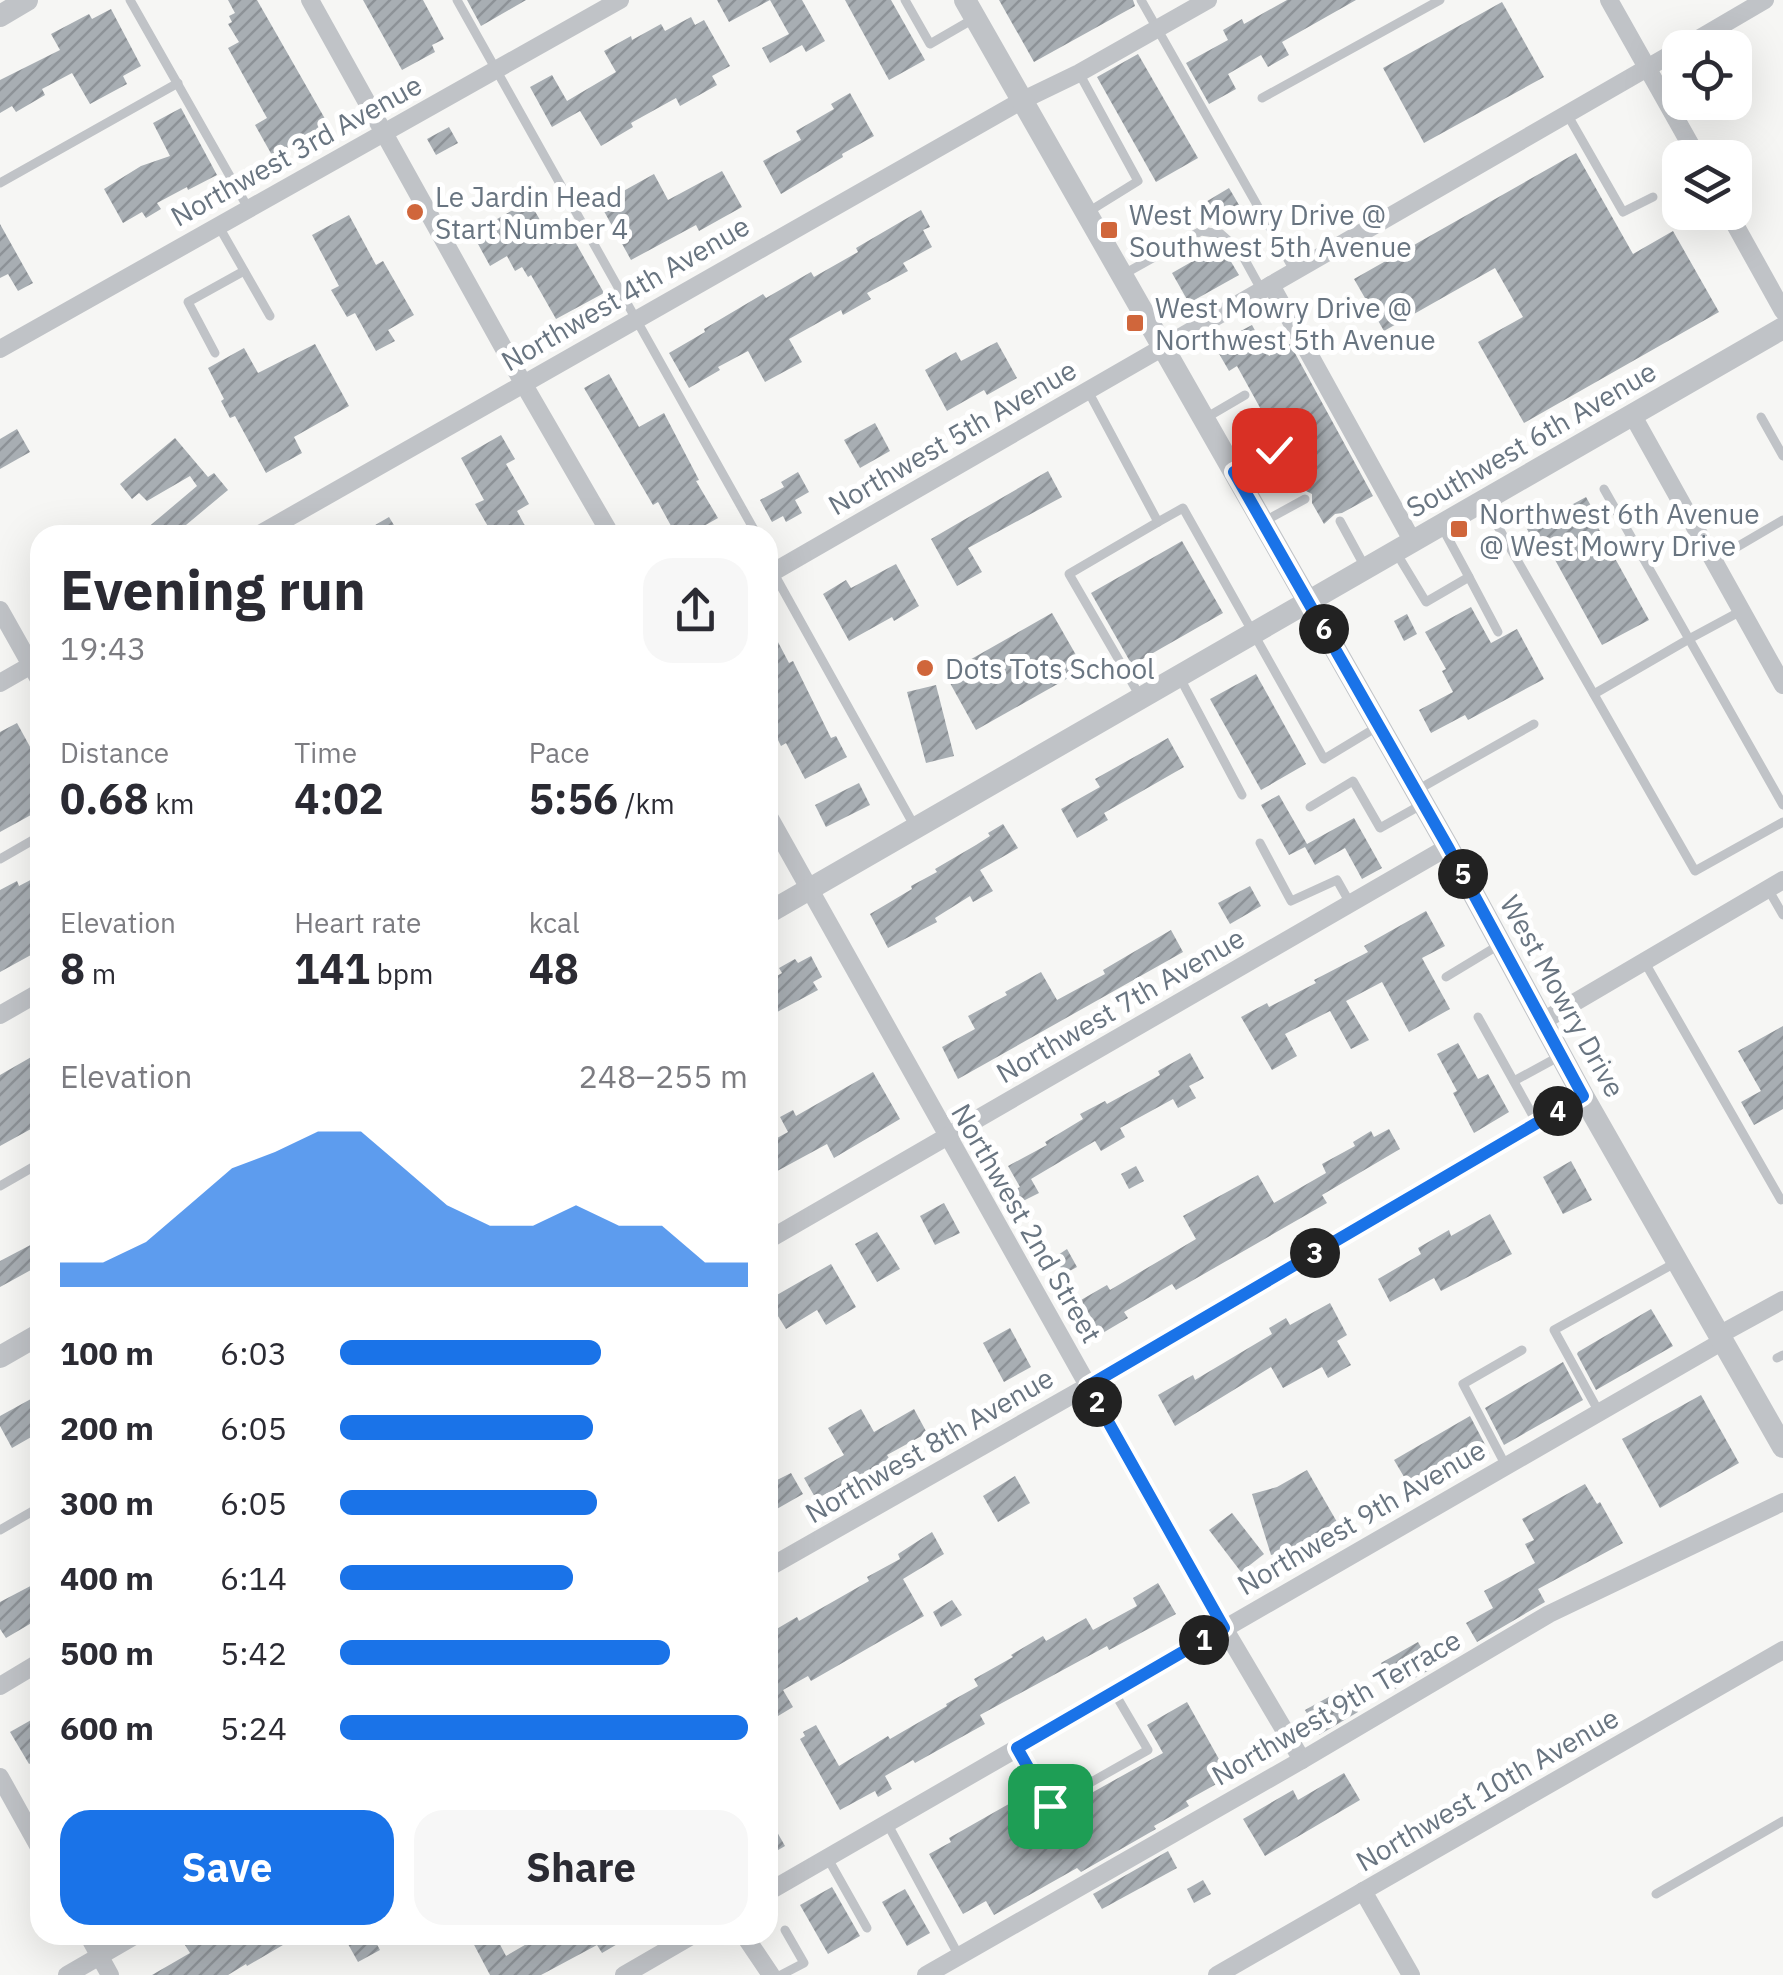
<!DOCTYPE html>
<html lang="en">
<head>
<meta charset="utf-8">
<style>
  body { margin:0; font-family:"IBM Plex Sans",sans-serif; background:#f7f7f7; color:#2b2b33; height:100vh; display:flex; flex-direction:column; font-size:38px; white-space:nowrap }
  * { box-sizing:border-box; margin:0 }
  p { font-size:32px; color:#7c7c81 }
  .icon { flex:none; width:55px; height:55px; fill:none; stroke:currentColor; stroke-width:2; stroke-linecap:round; stroke-linejoin:round }
  .map { position:relative; flex:1; overflow:hidden }
  .side { position:absolute; left:30px; top:525px; width:748px; height:1420px; display:flex; flex-direction:column; background:#fff; border-radius:30px; box-shadow:0 10px 40px #0002 }
  .side>* { flex:none }
  .controls { position:absolute; left:1662px; top:30px; display:grid; gap:20px }
  .controls a { display:grid; place-items:center; width:90px; height:90px; border-radius:20px; background:#fff; box-shadow:0 10px 40px #0002; font-size:50px }
  .pin { position:absolute; display:grid; place-items:center; width:85px; height:85px; color:#fff; margin:-42px; border-radius:20px; box-shadow:0 5px 15px #0006 }
  .km { position:absolute; width:50px; height:50px; margin:-25px; border-radius:50%; background:#222; color:#fff; font-size:28px; line-height:50px; text-align:center }
  .round { display:grid; place-items:center; flex:none; width:105px; height:105px; border-radius:30px; background:#f7f7f7 }
  .summary { display:flex; align-items:center; justify-content:space-between; height:170px; padding:0 30px }
  h1 { font-size:55px; font-weight:800; line-height:75px }
  .metrics { display:grid; grid-template-columns:repeat(3,1fr); gap:15px; height:170px; padding:10px 30px }
  .metrics div { display:grid; align-content:center }
  .metrics b { font-size:42px; font-weight:800 }
  .metrics small { font-size:28px; font-weight:400 }
  .metrics p { font-size:28px }
  .chart { height:280px; padding:20px 30px }
  .chart p { display:flex; justify-content:space-between }
  .chart svg { width:100%; height:180px; margin-top:10px; fill:#1a73e8; opacity:.7 }
  .cta { display:flex; gap:20px; margin-top:auto; padding:20px 30px }
  .cta a { flex:1; height:115px; border-radius:30px; background:#1a73e8; color:#fff; font-size:40px; font-weight:800; line-height:115px; text-align:center }
  .cta a+a { background:#f7f7f7; color:#2b2b33 }
  ul { padding:0 30px; list-style:none; font-size:32px }
  li { display:grid; grid-template-columns:160px 120px 1fr; align-items:center; height:75px }
  li i { height:25px; border-radius:12px; background:#1a73e8 }
  .map>svg:first-child { display:block }
  .building { fill:url(#building-hatch) }
  .lines { fill:none; stroke-linecap:round; stroke-linejoin:round }
  .service { stroke:#c0c3c7; stroke-width:9 }
  .minor { stroke:#c0c3c7; stroke-width:18 }
  .tertiary { stroke:#c0c3c7; stroke-width:22 }
  .route-casing { stroke:#fff; stroke-width:20 }
  .route { stroke:#1a73e8; stroke-width:12 }
  .poi-dot { fill:#d0663b; stroke:#fff; stroke-width:4 }
  .labels { text-anchor:middle; dominant-baseline:central; stroke-width:10; stroke-linejoin:round; paint-order:stroke }
  .street-label { font-size:28px; fill:#697581; stroke:#fff }
  .poi-label { font-size:28px; fill:#697581; stroke:#fff; text-anchor:start }
</style>
</head>
<body>
<div class="map">
<svg width="1783" height="1975" viewBox="0 0 1783 1975">
  <defs>
    <pattern id="building-hatch" width="6" height="6" patternUnits="userSpaceOnUse" patternTransform="scale(2.5)"><rect width="6" height="6" fill="#a8aeb3"/><path d="M-1 1l2-2M0 6l6-6M5 7l2-2" fill="none" stroke="#8d9297"/></pattern>
  </defs>
  <rect width="100%" height="100%" fill="#f6f6f4"/>
  <g class="building">
    <path d="M228,0H257L328,124L273,157L255,125L267,118L228,48L239,42L228,24L232,22L229,16L235,13Z"/>
    <path d="M363,0H423L444,39L432,45L435,52L402,70Z"/>
    <path d="M467,0H526L481,26Z"/>
    <path d="M717,0H802L825,41L806,52L802,45L770,63L762,48L789,34L770,0L729,22Z"/>
    <path d="M845,0H891L925,60L889,80Z"/>
    <path d="M999,0H1133L1135,6L1034,62Z"/>
    <path d="M1287,0H1356L1282,42L1289,55L1268,67L1261,55L1228,74L1236,89L1209,104L1186,63L1228,40L1223,30L1242,19L1244,24Z"/>
    <path d="M1502,2L1544,77L1424,143L1383,68Z"/>
    <path d="M111,9L141,66L123,76L127,84L90,104L72,73L42,89L45,95L16,112L12,106L0,113V80L60,50L51,34L89,14L92,19Z"/>
    <path d="M691,17L695,25L704,20L730,66L712,76L717,85L680,106L676,98L631,123L633,127L601,146L580,111L552,127L530,87L552,75L567,101L616,72L604,51L631,36L632,40L661,24L665,31Z"/>
    <path d="M1138,54L1198,158L1156,182L1097,77Z"/>
    <path d="M850,93L874,136L842,154L843,157L781,194L763,161L801,140L796,131L834,109L831,104Z"/>
    <path d="M181,108L217,175L188,190L187,187L157,203L161,209L146,218L142,212L123,223L104,189L141,166L170,156L153,123Z"/>
    <path d="M449,127L458,143L436,155L427,139Z"/>
    <path d="M1576,153L1633,254L1673,231L1719,312L1524,423L1478,342L1523,317L1495,268L1384,331L1354,279Z"/>
    <path d="M722,171L742,207L699,231L696,225L631,260L600,204L654,174L668,200Z"/>
    <path d="M1229,188L1242,210L1216,224L1204,203Z"/>
    <path d="M529,201L547,232L564,222L604,293L556,319L531,275L528,277L522,267L515,271L507,256L490,266L472,233Z"/>
    <path d="M921,210L930,227L923,230L932,247L903,263L908,271L867,293L871,299L843,315L841,310L789,339L802,362L765,382L748,351L718,367L720,370L689,388L669,353L705,332L704,329L763,294L766,298L811,272L814,277L858,252L856,248Z"/>
    <path d="M349,215L376,265L383,261L414,315L388,330L395,341L376,351L355,313L347,317L331,290L339,286L312,235Z"/>
    <path d="M0,224L33,283L18,291L8,274L0,278Z"/>
    <path d="M1221,245L1239,275L1189,303L1172,273Z"/>
    <path d="M1252,325L1269,356L1290,344L1373,496L1342,513L1335,514L1324,524L1312,503V494L1306,491L1237,366L1229,371L1214,345Z"/>
    <path d="M997,342L1017,378L987,395L984,390L947,411L925,370L956,352L961,361Z"/>
    <path d="M315,344L349,406L294,437L302,453L266,473L235,416L230,418L221,401L224,399L208,368L244,348L258,373Z"/>
    <path d="M609,374L639,427L664,413L699,480L696,481L718,518L688,535H676L658,502L653,505L584,388Z"/>
    <path d="M875,423L890,451L860,468L844,440Z"/>
    <path d="M17,429L30,452L0,469V439Z"/>
    <path d="M501,435L515,459L506,464L529,504L517,511L530,535H493L475,504L484,500L461,458Z"/>
    <path d="M175,438L208,477L214,473L228,490L174,535H139L197,486L190,476L147,501L139,493L132,499L120,484Z"/>
    <path d="M1048,471L1062,497L968,548L982,572L957,586L931,539Z"/>
    <path d="M798,472L809,492L795,500L802,513L786,522L783,516L772,522L760,500L784,487L781,482Z"/>
    <path d="M1586,497L1599,520L1595,522L1649,620L1602,645L1549,549L1540,554L1527,529Z"/>
    <path d="M389,517L400,535H358Z"/>
    <path d="M1182,541L1223,613L1132,665L1091,593Z"/>
    <path d="M896,564L919,606L894,621L892,617L849,641L823,594L846,580L851,588Z"/>
    <path d="M1471,607L1491,643L1517,629L1544,679L1468,720L1465,715L1431,733L1419,710L1453,692L1442,671L1446,669L1425,632Z"/>
    <path d="M1052,613L1084,669L976,730L945,674Z"/>
    <path d="M1407,614L1417,634L1404,641L1394,621Z"/>
    <path d="M768,623L789,663L793,661L831,738L836,736L847,757L805,779L786,743L781,746L768,720Z"/>
    <path d="M1256,674L1306,764L1261,790L1210,699Z"/>
    <path d="M936,685L954,756L926,763L907,692Z"/>
    <path d="M17,723L40,765V810L0,832V732Z"/>
    <path d="M1168,738L1184,767L1104,813L1108,820L1077,838L1061,809L1100,787L1095,779Z"/>
    <path d="M859,783L870,805L826,827L815,805Z"/>
    <path d="M1279,795L1307,844L1354,818L1382,868L1362,879L1345,848L1315,865L1305,847L1289,855L1261,805Z"/>
    <path d="M1003,824L1018,848L980,870L993,891L973,902L970,896L935,918L937,922L888,948L870,914L912,889L911,886L937,872L935,869L976,845L990,836L988,833Z"/>
    <path d="M40,875V950L0,972V890L17,881L19,886Z"/>
    <path d="M1250,886L1261,906L1230,924L1218,903Z"/>
    <path d="M1426,911L1445,946L1422,958L1450,1009L1409,1032L1382,982L1346,1001L1369,1040L1351,1049L1330,1011L1285,1034L1297,1056L1272,1070L1241,1017L1267,1003L1269,1007L1316,983L1314,980L1368,952L1364,946Z"/>
    <path d="M1171,930L1183,952L958,1079L942,1047L975,1029L968,1016L1007,995L1005,992L1041,972L1057,1000L1105,974L1103,970Z"/>
    <path d="M811,956L822,977L813,982L818,990L768,1017V981L782,973L779,968L795,959L798,963Z"/>
    <path d="M1783,1026V1109L1754,1125L1741,1102L1761,1091L1738,1051Z"/>
    <path d="M1458,1043L1478,1079L1488,1074L1509,1112L1474,1133L1453,1093L1457,1091L1437,1054Z"/>
    <path d="M40,1052V1124L0,1146V1075Z"/>
    <path d="M1190,1053L1204,1078L1189,1086L1196,1098L1178,1108L1173,1099L1120,1128L1125,1137L1101,1151L1095,1141L1031,1179L1039,1193L1021,1202L1014,1190L1020,1187L1008,1166L1047,1145L1045,1142L1083,1119L1080,1114L1105,1101L1107,1104L1160,1075L1158,1071Z"/>
    <path d="M873,1072L900,1119L834,1158L827,1144L768,1176V1143L788,1132L780,1117L793,1110L796,1116Z"/>
    <path d="M1389,1129L1400,1149L1322,1195L1327,1203L1176,1290L1172,1284L1124,1312L1128,1318L1101,1334L1081,1300L1107,1285L1110,1290L1196,1239L1183,1216L1258,1175L1274,1203L1326,1173L1322,1164L1355,1146L1353,1142L1371,1131L1374,1137Z"/>
    <path d="M1571,1161L1592,1200L1563,1214L1543,1177Z"/>
    <path d="M1136,1166L1144,1181L1129,1189L1121,1174Z"/>
    <path d="M944,1203L960,1233L935,1245L920,1216Z"/>
    <path d="M1490,1214L1512,1254L1441,1291L1434,1278L1390,1302L1378,1279L1421,1254L1418,1248L1449,1230L1451,1236Z"/>
    <path d="M877,1232L900,1269L877,1282L855,1244Z"/>
    <path d="M40,1240V1265L0,1287V1261Z"/>
    <path d="M1067,1249L1077,1267L1064,1274L1055,1257Z"/>
    <path d="M831,1264L856,1307L826,1325L817,1310L786,1329L768,1300Z"/>
    <path d="M1330,1303L1347,1335L1337,1341L1351,1365L1328,1378L1322,1367L1283,1388L1271,1367L1175,1426L1158,1395L1193,1375L1195,1380L1272,1334L1269,1328L1286,1318L1290,1325Z"/>
    <path d="M1651,1309L1673,1346L1596,1390L1577,1354L1578,1352Z"/>
    <path d="M1010,1328L1031,1367L1004,1382L983,1343Z"/>
    <path d="M1563,1362L1583,1400L1504,1445L1485,1408Z"/>
    <path d="M40,1394V1432L12,1448L0,1426V1416Z"/>
    <path d="M1701,1395L1739,1463L1660,1508L1622,1439Z"/>
    <path d="M861,1409L874,1432L914,1409L927,1433L887,1455L890,1460L816,1499L804,1478L844,1455L828,1428Z"/>
    <path d="M1470,1416L1490,1454L1416,1497L1394,1460Z"/>
    <path d="M768,1463L777,1480L791,1473L803,1494L768,1514Z"/>
    <path d="M1307,1470L1337,1522L1297,1545L1298,1547L1271,1555L1252,1494L1277,1487Z"/>
    <path d="M1015,1476L1030,1503L998,1522L983,1496Z"/>
    <path d="M1585,1484L1597,1504L1600,1502L1623,1543L1538,1589L1545,1602L1477,1642L1466,1623L1493,1608L1484,1591L1535,1563L1525,1544L1534,1540L1522,1519Z"/>
    <path d="M1232,1513L1264,1554L1241,1572L1209,1530Z"/>
    <path d="M932,1532L944,1554L903,1579L924,1616L811,1681L808,1676L783,1690L793,1707L778,1716L768,1700V1634L797,1617L799,1621L869,1581L867,1577L900,1559L898,1554Z"/>
    <path d="M40,1581V1618L6,1638L0,1629V1602Z"/>
    <path d="M1158,1583L1176,1614L1109,1650L1107,1646L980,1715L985,1724L915,1763L913,1760L885,1776L892,1789L878,1797L875,1791L840,1810L800,1739L805,1736L803,1732L816,1725L839,1766L888,1736L890,1739L947,1706L946,1704L978,1686L974,1679L1013,1657L1011,1655L1043,1636L1046,1641L1086,1618L1093,1630L1137,1606L1133,1598Z"/>
    <path d="M952,1600L962,1615L941,1627L933,1612Z"/>
    <path d="M1418,1642L1433,1668L1395,1689L1381,1663Z"/>
    <path d="M1345,1688L1358,1712L1319,1735L1305,1710Z"/>
    <path d="M1187,1702L1229,1777L1186,1801L1189,1806L1154,1826L1156,1829L1081,1872L1077,1868L994,1915L986,1901L963,1914L929,1854L951,1842L949,1838L1028,1793L1043,1820L1163,1753L1147,1725Z"/>
    <path d="M40,1715V1758L29,1764L10,1732Z"/>
    <path d="M1344,1773L1360,1800L1265,1856L1243,1819L1293,1790L1298,1800Z"/>
    <path d="M768,1816L785,1846L768,1856Z"/>
    <path d="M1168,1851L1177,1868L1102,1909L1093,1894Z"/>
    <path d="M1203,1880L1211,1894L1194,1903L1187,1889Z"/>
    <path d="M832,1887L860,1936L828,1954L800,1905Z"/>
    <path d="M905,1889L930,1933L907,1946L882,1902Z"/>
    <path d="M196,1935H300L247,1966L246,1964L228,1975H152L190,1953L183,1942Z"/>
    <path d="M343,1935H372L380,1950L358,1962Z"/>
    <path d="M484,1935H495L506,1956L542,1935H633L602,1953L597,1945L541,1975H490L472,1941Z"/>
  </g>
  <g class="lines">
    <g class="service">
      <path d="M130,0L248,208"/>
      <path d="M457,0L757,535"/>
      <path d="M905,0L930,44L975,18"/>
      <path d="M1141,0L1295,272"/>
      <path d="M1079,73L1138,181L1088,212"/>
      <path d="M1262,98L1440,0"/>
      <path d="M1567,114L1623,212L1653,197"/>
      <path d="M0,183L178,83"/>
      <path d="M218,225L270,316"/>
      <path d="M1124,274L1201,231L1221,234L1240,251L1262,291"/>
      <path d="M215,353L188,302L244,271"/>
      <path d="M1088,391L1158,522L1183,508L1324,759L1377,727"/>
      <path d="M1761,417L1783,456"/>
      <path d="M1204,419L1245,395"/>
      <path d="M1237,471L1275,450"/>
      <path d="M1485,504L1695,871L1783,822"/>
      <path d="M1340,521L1365,567"/>
      <path d="M1263,522L1305,499"/>
      <path d="M1442,527L1469,577"/>
      <path d="M768,554L776,570"/>
      <path d="M1397,554L1426,602L1469,577L1498,632"/>
      <path d="M1713,561L1783,520"/>
      <path d="M773,572L915,827"/>
      <path d="M1741,611L1689,639L1783,805"/>
      <path d="M1180,678L1242,795"/>
      <path d="M1594,694L1689,639L1604,489"/>
      <path d="M1141,698L1069,574L1158,522"/>
      <path d="M1419,789L1534,724"/>
      <path d="M1310,807L1353,781L1380,828L1421,805"/>
      <path d="M1260,843L1291,901L1337,880L1350,903"/>
      <path d="M0,859L40,836"/>
      <path d="M1768,889L1783,915"/>
      <path d="M1644,961L1781,1200"/>
      <path d="M1446,977L1499,945"/>
      <path d="M1478,1017L1537,1123"/>
      <path d="M1514,1081L1560,1056"/>
      <path d="M0,1186L40,1163"/>
      <path d="M1777,1358L1783,1355"/>
      <path d="M1599,1412L1554,1330L1675,1263"/>
      <path d="M1506,1466L1463,1384L1522,1350"/>
      <path d="M0,1530L40,1507"/>
      <path d="M1017,1748L1049,1806L1148,1750L1114,1692"/>
      <path d="M887,1823L959,1956"/>
      <path d="M827,1857L867,1928"/>
      <path d="M1656,1894L1783,1821"/>
      <path d="M781,1975L804,1963L785,1930"/>
    </g>
    <g class="minor">
      <path d="M310,0L523,383L611,535"/>
      <path d="M1609,0L1698,158"/>
      <path d="M1683,48L1765,0"/>
      <path d="M1728,212L1783,311"/>
      <path d="M1271,285L1413,542"/>
      <path d="M0,349L620,0"/>
      <path d="M1633,416L1783,685"/>
      <path d="M258,535L1021,101L1079,73L1208,0"/>
      <path d="M768,575L1680,49"/>
      <path d="M0,610L40,681"/>
      <path d="M0,683L40,660"/>
      <path d="M768,815L1224,1628L1302,1760"/>
      <path d="M0,1015L40,992"/>
      <path d="M1543,1021L1783,880"/>
      <path d="M768,1240L1448,847"/>
      <path d="M1719,1335L1783,1300"/>
      <path d="M768,1568L1088,1386L1583,1096"/>
      <path d="M0,1686L40,1662"/>
      <path d="M0,1777L40,1849"/>
      <path d="M1363,1891L1411,1975"/>
      <path d="M768,1892L1723,1341"/>
      <path d="M88,1935L110,1975"/>
      <path d="M744,1935L771,1975"/>
      <path d="M67,1975L136,1935"/>
      <path d="M624,1975L693,1935"/>
      <path d="M926,1975L1302,1760L1549,1614L1783,1502"/>
      <path d="M1217,1975L1783,1650"/>
    </g>
    <g class="tertiary">
      <path d="M965,0L1448,847L1583,1096L1783,1447"/>
      <path d="M0,16L27,0"/>
      <path d="M768,913L1783,328"/>
      <path d="M0,1357L40,1334"/>
    </g>
  </g>
  <g class="lines">
    <defs>
      <path id="route" d="M1050,1806L1017,1748L1224,1628L1088,1386L1583,1096L1448,847L1234,472L1274,450"/>
    </defs>
    <use href="#route" class="route-casing"/>
    <use href="#route" class="route"/>
  </g>
  <g class="poi-dot">
    <circle cx="415" cy="212" r="10"/>
    <rect x="1099" y="220" width="20" height="20" rx="5"/>
    <rect x="1125" y="313" width="20" height="20" rx="5"/>
    <rect x="1449" y="519" width="20" height="20" rx="5"/>
    <circle cx="925" cy="668" r="10"/>
  </g>
  <g class="labels">
    <g class="street-label">
      <text transform="translate(296 150) rotate(-29)">Northwest 3rd Avenue</text>
      <text transform="translate(625 293) rotate(-30)">Northwest 4th Avenue</text>
      <text transform="translate(952 437) rotate(-30)">Northwest 5th Avenue</text>
      <text transform="translate(1531 439) rotate(-30)">Southwest 6th Avenue</text>
      <text transform="translate(1563 996) rotate(61)">West Mowry Drive</text>
      <text transform="translate(1120 1005) rotate(-30)">Northwest 7th Avenue</text>
      <text transform="translate(1027 1223) rotate(60)">Northwest 2nd Street</text>
      <text transform="translate(929 1445) rotate(-30)">Northwest 8th Avenue</text>
      <text transform="translate(1361 1517) rotate(-30)">Northwest 9th Avenue</text>
      <text transform="translate(1336 1707) rotate(-30)">Northwest 9th Terrace</text>
      <text transform="translate(1487 1789) rotate(-30)">Northwest 10th Avenue</text>
    </g>
    <g class="poi-label">
      <text x="435" y="196">Le Jardin Head<tspan x="435" dy="32">Start Number 4</tspan></text>
      <text x="1129" y="214">West Mowry Drive @<tspan x="1129" dy="32">Southwest 5th Avenue</tspan></text>
      <text x="1155" y="307">West Mowry Drive @<tspan x="1155" dy="32">Northwest 5th Avenue</tspan></text>
      <text x="1479" y="513">Northwest 6th Avenue<tspan x="1479" dy="32">@ West Mowry Drive</tspan></text>
      <text x="945" y="668">Dots Tots School</text>
    </g>
  </g>
</svg>
<div class="controls">
<a><svg class="icon" aria-label="locate" viewBox="0 0 24 24"><circle cx="12" cy="12" r="6"/><path d="M12 2v4M12 18v4M2 12h4M18 12h4"/></svg></a>
<a><svg class="icon" aria-label="layers" viewBox="0 0 24 24"><path d="M12 4l9 5-9 5-9-5zM3 14l9 5 9-5"/></svg></a>
</div>
<div class="pin" style="left:1050px;top:1806px;background:#1e9e55"><svg class="icon" aria-label="arrive" viewBox="0 0 24 24"><path d="M6 21V4h12l-3 4 3 4H6"/></svg></div>
<div class="pin" style="left:1274px;top:450px;background:#d93025"><svg class="icon" aria-label="check" viewBox="0 0 24 24"><path d="M5 12l5 5 9-10"/></svg></div>
<b class="km" style="left:1204px;top:1640px">1</b>
<b class="km" style="left:1097px;top:1402px">2</b>
<b class="km" style="left:1315px;top:1253px">3</b>
<b class="km" style="left:1558px;top:1111px">4</b>
<b class="km" style="left:1463px;top:874px">5</b>
<b class="km" style="left:1324px;top:629px">6</b>
<section class="side">
<div class="summary"><div><h1>Evening run</h1><p>19:43</p></div><a class="round"><svg class="icon" aria-label="share" viewBox="0 0 24 24"><path d="M12 15V3M7 8l5-5 5 5M5 13v7h14v-7"/></svg></a></div>
<div class="metrics">
<div><p>Distance</p><b>0.68<small> km</small></b></div>
<div><p>Time</p><b>4:02</b></div>
<div><p>Pace</p><b>5:56<small> /km</small></b></div>
</div>
<div class="metrics">
<div><p>Elevation</p><b>8<small> m</small></b></div>
<div><p>Heart rate</p><b>141<small> bpm</small></b></div>
<div><p>kcal</p><b>48</b></div>
</div>
<div class="chart"><p><span>Elevation</span>248–255 m</p>
<svg viewBox="0 0 160 44" preserveAspectRatio="none"><path d="M0 44V38L10 38L20 33L30 24L40 15L50 11L60 6L70 6L80 15L90 24L100 29L110 29L120 24L130 29L140 29L150 38L160 38V44z"/></svg>
</div>
<ul>
<li><b>100 m</b>6:03<i style="width:64%"></i></li>
<li><b>200 m</b>6:05<i style="width:62%"></i></li>
<li><b>300 m</b>6:05<i style="width:63%"></i></li>
<li><b>400 m</b>6:14<i style="width:57%"></i></li>
<li><b>500 m</b>5:42<i style="width:81%"></i></li>
<li><b>600 m</b>5:24<i style="width:100%"></i></li>
</ul>
<div class="cta"><a>Save</a><a>Share</a></div>
</section>
</div>
</body>
</html>
